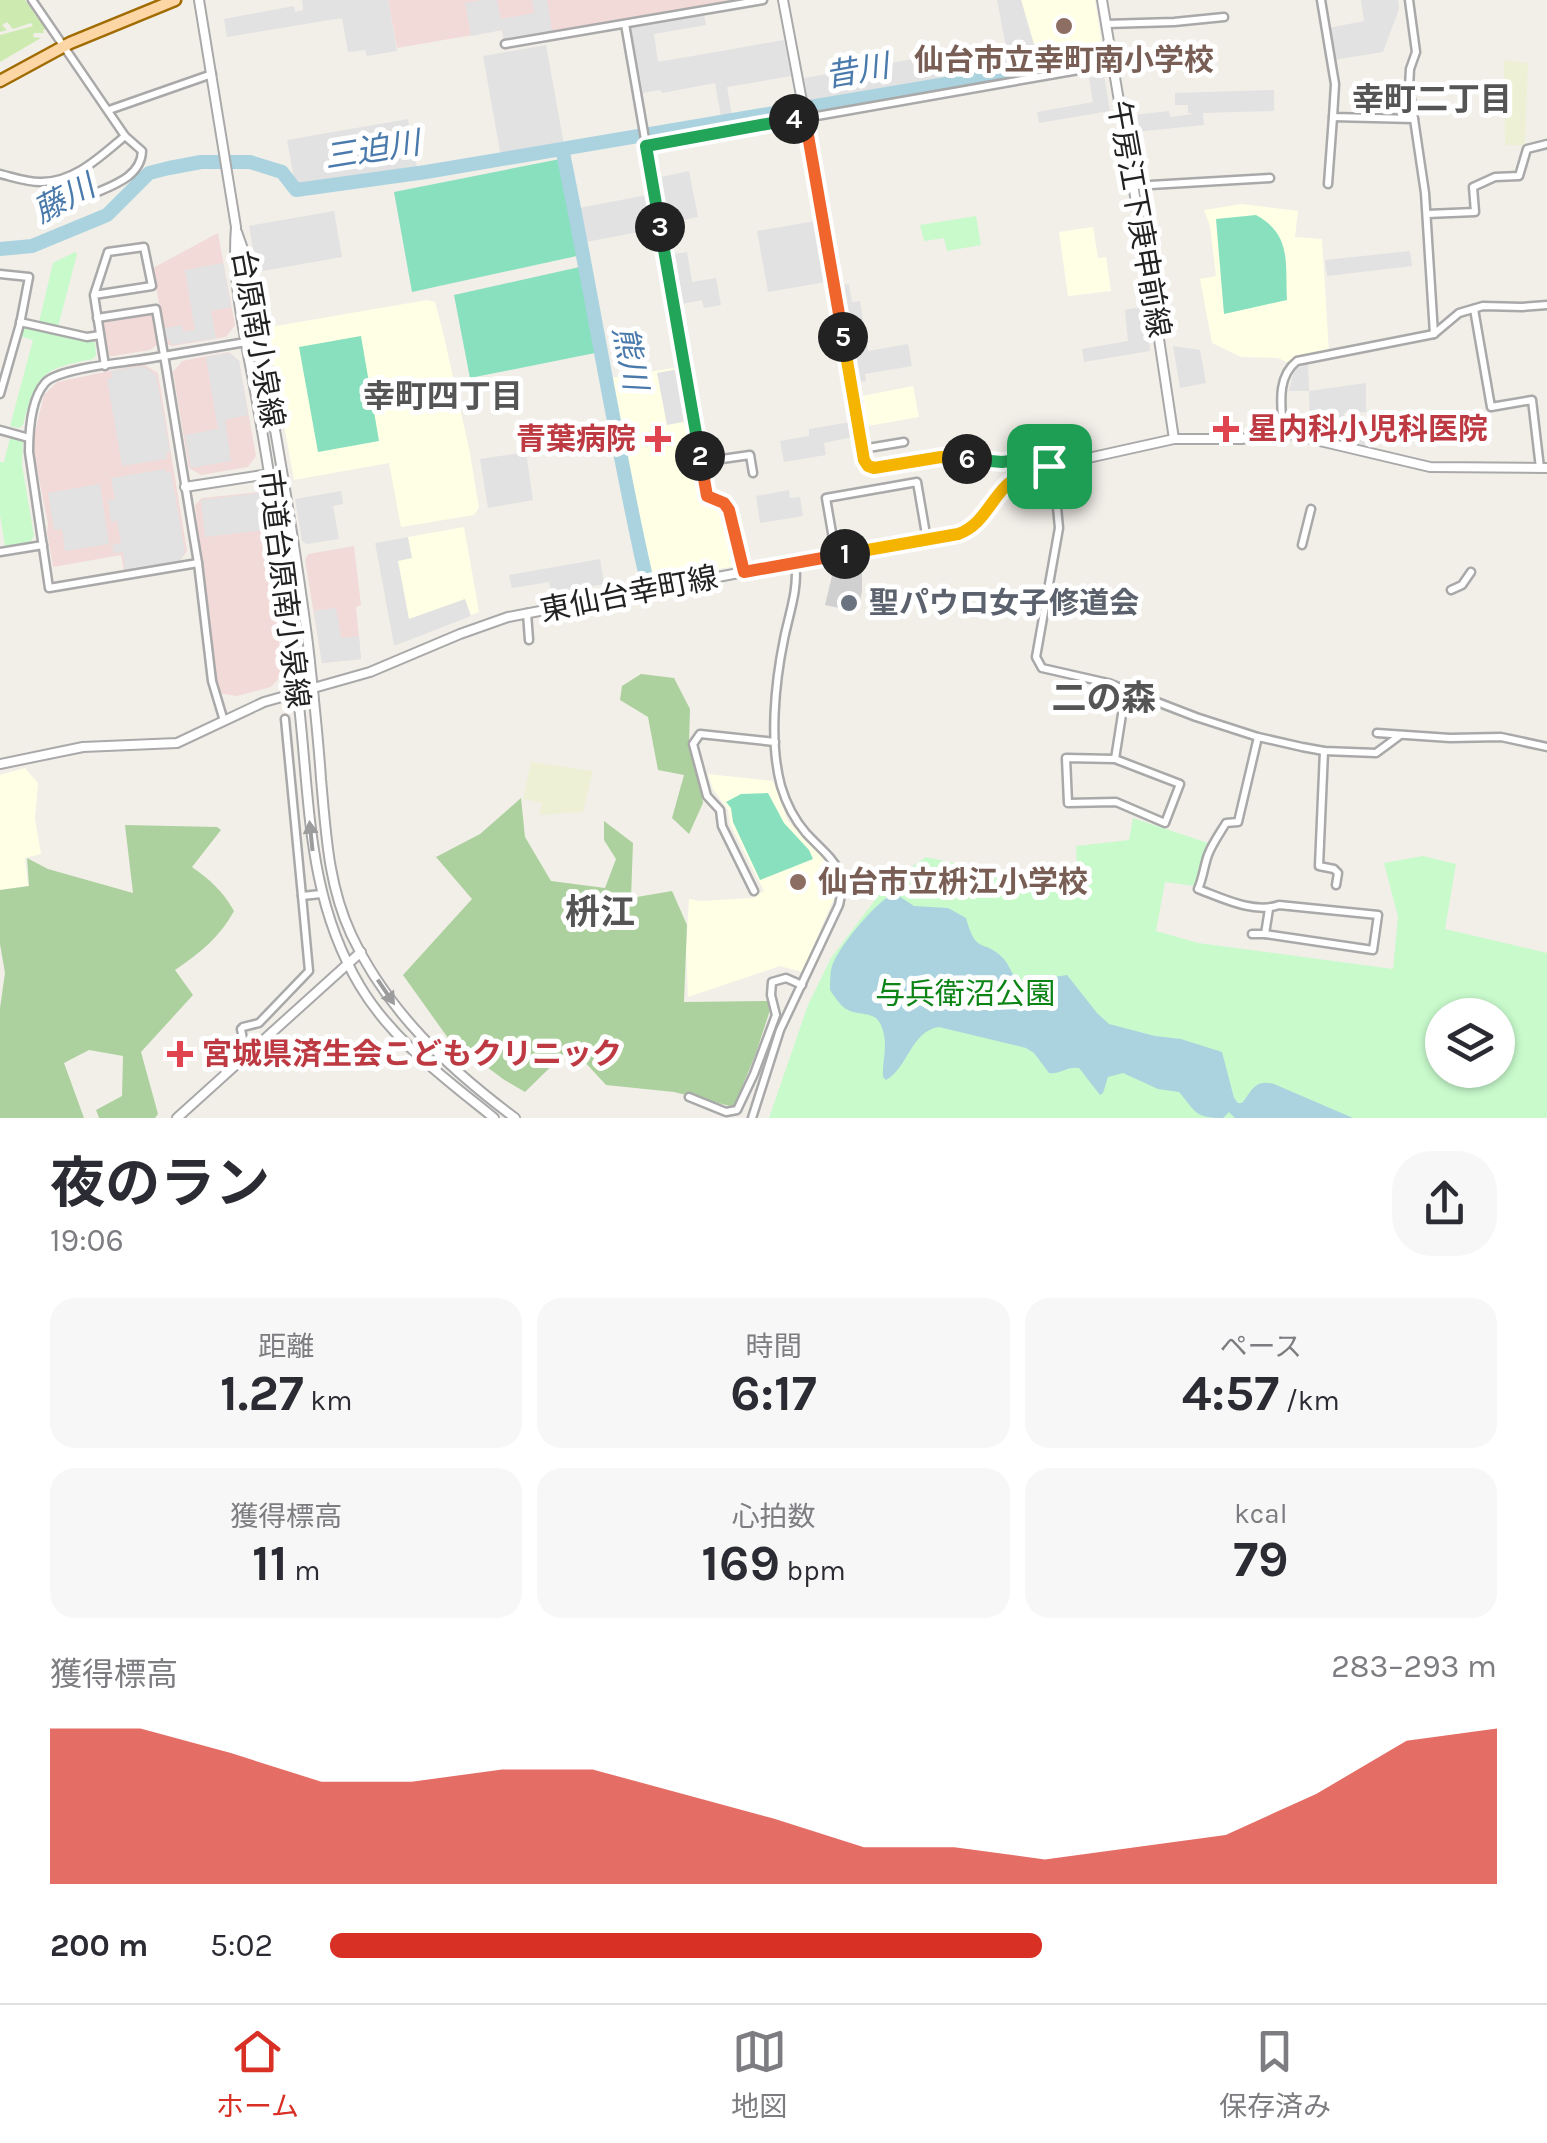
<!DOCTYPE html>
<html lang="ja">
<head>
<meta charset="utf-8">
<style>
  body { margin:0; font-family:Karla,"Noto Sans JP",sans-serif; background:#f7f7f7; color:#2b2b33; height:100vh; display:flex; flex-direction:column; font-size:38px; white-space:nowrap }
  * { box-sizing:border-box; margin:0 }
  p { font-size:32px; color:#7c7c81 }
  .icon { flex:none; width:55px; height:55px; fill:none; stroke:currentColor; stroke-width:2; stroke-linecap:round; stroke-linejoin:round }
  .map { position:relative; height:1118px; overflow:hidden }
  .drawer { display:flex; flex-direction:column; background:#fff; flex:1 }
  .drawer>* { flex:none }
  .controls { position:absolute; left:1425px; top:998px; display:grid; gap:20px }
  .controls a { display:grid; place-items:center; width:90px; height:90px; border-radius:50%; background:#fff; box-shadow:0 2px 8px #0004; font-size:50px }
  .pin { position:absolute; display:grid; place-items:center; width:85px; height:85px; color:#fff; margin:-42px; border-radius:20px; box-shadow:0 5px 15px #0006 }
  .km { position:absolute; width:50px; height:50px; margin:-25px; border-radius:50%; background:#222; color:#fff; font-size:28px; line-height:50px; text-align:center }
  .round { display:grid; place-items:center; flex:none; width:105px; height:105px; border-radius:40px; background:#f7f7f7 }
  .summary { display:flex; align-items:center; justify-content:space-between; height:170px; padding:0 50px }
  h1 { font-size:55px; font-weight:700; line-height:75px }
  .stats { display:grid; grid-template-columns:repeat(3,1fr); gap:15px; height:170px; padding:10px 50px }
  .stats div { display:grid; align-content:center; border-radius:25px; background:#f7f7f7; text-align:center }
  .stats b { font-size:50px; font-weight:700 }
  .stats small { font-size:28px; font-weight:400 }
  .stats p { font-size:28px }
  .chart { height:280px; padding:20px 50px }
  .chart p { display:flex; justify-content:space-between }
  .chart svg { width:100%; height:180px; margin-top:10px; fill:#d93025; opacity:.7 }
  ul { padding:0 50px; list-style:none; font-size:32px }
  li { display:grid; grid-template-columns:160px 120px 1fr; align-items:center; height:75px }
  li i { height:25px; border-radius:12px; background:#d93025 }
  .tabs { display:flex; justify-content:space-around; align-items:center; height:140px; border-top:2px solid #e1e1e2; background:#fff; font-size:28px; color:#7c7c81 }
  .tabs a { display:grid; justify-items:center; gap:5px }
  .tabs .current { color:#d93025 }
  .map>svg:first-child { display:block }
  .commercial { fill:#f2dad9 }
  .education { fill:#ffffe5 }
  .religious { fill:#d0d0d0 }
  .farmland { fill:#eef0d5 }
  .grass { fill:#cdebb0 }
  .forest { fill:#add19e }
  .park { fill:#c8facc; fill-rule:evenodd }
  .pitch { fill:#88e0be }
  .parking { fill:#e2e2e2 }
  .water { fill:#aad3df }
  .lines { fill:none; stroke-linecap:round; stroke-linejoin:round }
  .river { stroke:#aad3df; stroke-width:14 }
  .minor-casing { stroke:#a9a9a9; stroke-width:11 }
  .tertiary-casing { stroke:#a9a9a9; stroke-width:12 }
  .primary-casing { stroke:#a06b00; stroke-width:15 }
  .minor { stroke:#fff; stroke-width:6 }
  .tertiary { stroke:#fff; stroke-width:8 }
  .primary { stroke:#fcd6a4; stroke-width:10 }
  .oneway { fill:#9c9c9c }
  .split-1-casing { stroke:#fff; stroke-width:20 }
  .split-2-casing { stroke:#fff; stroke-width:20 }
  .split-3-casing { stroke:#fff; stroke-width:20 }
  .split-4-casing { stroke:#fff; stroke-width:20 }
  .split-5-casing { stroke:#fff; stroke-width:20 }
  .split-6-casing { stroke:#fff; stroke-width:20 }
  .split-7-casing { stroke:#fff; stroke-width:20 }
  .split-1 { stroke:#f5b400; stroke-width:12 }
  .split-2 { stroke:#f0652b; stroke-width:12 }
  .split-3 { stroke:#22a559; stroke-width:12 }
  .split-4 { stroke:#22a559; stroke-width:12 }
  .split-5 { stroke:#f0652b; stroke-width:12 }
  .split-6 { stroke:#f5b400; stroke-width:12 }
  .split-7 { stroke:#22a559; stroke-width:12 }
  .education-dot { fill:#8d6e63; stroke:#fff; stroke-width:4 }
  .health-dot { fill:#e0444e; stroke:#fff; stroke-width:4 }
  .worship-dot { fill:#6b7280; stroke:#fff; stroke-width:4 }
  .labels { text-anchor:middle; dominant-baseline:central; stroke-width:10; stroke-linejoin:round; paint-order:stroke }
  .education-label { font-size:30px; font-weight:bold; fill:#785e54; stroke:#fff }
  .street-label { font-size:30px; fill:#222; stroke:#fff }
  .health-label { font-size:30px; font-weight:bold; fill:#be3a42; stroke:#fff; text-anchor:start }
  .worship-label { font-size:30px; font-weight:bold; fill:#5b616d; stroke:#fff; text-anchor:start }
  .park-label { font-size:30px; fill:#0c8416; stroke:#fff }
  .water-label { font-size:32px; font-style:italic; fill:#4a7aab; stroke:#fff }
  .neighbourhood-label { font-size:32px; font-weight:bold; fill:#555; stroke:#fff }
  .quarter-label { font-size:35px; font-weight:bold; fill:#555; stroke:#fff }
</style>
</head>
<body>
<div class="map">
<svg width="1547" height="1118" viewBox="0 0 1547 1118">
  <rect width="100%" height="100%" fill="#f2efe9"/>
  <g class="commercial">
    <path d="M388,0H731L504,40L502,30L397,48Z"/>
    <path d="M218,233L235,325L226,337L172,346L166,344L153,268Z"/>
    <path d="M147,313L153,317L158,344L150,350L108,357L102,324L104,321Z"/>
    <path d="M229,352L239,361L256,456L248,467L201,475L189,468L173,372L182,361Z"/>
    <path d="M143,364L158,373L187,551L180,561L124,572L121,555L53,567L47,532L48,524L32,444L44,395L57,382Z"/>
    <path d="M260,492L283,674L271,687L237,696L218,693L195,505L202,498Z"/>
    <path d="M354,546L361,605L356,607L361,659L322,663L305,560L308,554Z"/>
  </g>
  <g class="education">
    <path d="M1021,0H1095L1103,53L1040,65Z"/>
    <path d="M1242,204L1298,211L1295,237L1322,239L1329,352L1294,357L1291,364L1278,358L1241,357L1212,343L1200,279L1216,276L1210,226L1204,210Z"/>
    <path d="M1093,227L1098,258L1106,257L1111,291L1068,296L1059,232Z"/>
    <path d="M427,300L435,302L442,328L469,448L479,508L474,515L401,527L389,463L294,480L267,331L270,327Z"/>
    <path d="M680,367L707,500L720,506L726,516L736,566L648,581L610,378Z"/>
    <path d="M913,386L919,417L862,427L857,397Z"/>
    <path d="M464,527L479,612L394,646L375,543Z"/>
    <path d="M25,768L38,783L35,819L41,854L25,858L28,886L0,890V775Z"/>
    <path d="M708,774L773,781L788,821L831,863L837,876L838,889L802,972L780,966L688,997L686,949L689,899L700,901L752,898L764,891L730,824L728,810L713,789Z"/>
  </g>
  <path class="religious" d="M862,564V591L858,612L825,605L834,568Z"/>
  <g class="farmland">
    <path d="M1504,60L1528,63L1525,145H1505Z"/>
    <path d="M531,762L593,771L583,812L539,815L542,803L523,799Z"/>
  </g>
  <path class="grass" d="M0,0H25L46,29L43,30L44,33H34L33,37L41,38L0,62V35L33,26L31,23L13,29L7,22L2,25L7,30L0,32Z"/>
  <g class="forest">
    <path d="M641,674L674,678L690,709L689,744L700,779L703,803L689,834L672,818L684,775L658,770L648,717L620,700L622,686Z"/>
    <path d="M521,798L525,837L551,881L605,888L616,859L604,840V821L633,843L631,898L672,891L687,925L684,1002L773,1001L756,1053L734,1107L674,1092L606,1085L571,1047L525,1092L503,1079L448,1038L403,975L472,899L436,857L480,834Z"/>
    <path d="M125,825L217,827L221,830L192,867C210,880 223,891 234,911C220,937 200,953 175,970L193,995L141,1052L158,1114L155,1118H99L96,1110L122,1096L123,1056L89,1050L64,1063L84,1118H0V1008L5,973L0,944V890L29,886L27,858L48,869L133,893Z"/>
  </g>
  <g class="park">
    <path d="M976,216L981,245L947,251L944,238L924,241L920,225Z"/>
    <path d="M75,252L77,254L58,327L39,322L53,263Z"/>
    <path d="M26,327L95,342L96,355L93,359C40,369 37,375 23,425L19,428L10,426L33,340L20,336L21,330Z"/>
    <path d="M10,438L23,441L22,465L34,536L30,542L5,546L0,515V462H4Z"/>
    <path d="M1133,818L1208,843L1195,886L1165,882L1156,931L1198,943L1393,969L1398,917L1384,863L1423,856L1456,864L1445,929L1547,953V1118H769L808,1005L831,958L888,883L926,857C981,870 1021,875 1077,873L1076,846L1129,840ZM1442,1015H1498V1070H1442Z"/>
  </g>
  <g class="pitch">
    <path d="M560,159L577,256L412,292L394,192Z"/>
    <path d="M1256,215C1292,235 1285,262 1287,300L1224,314L1216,219Z"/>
    <path d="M584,266L600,352L470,378L454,295Z"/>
    <path d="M361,336L379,441L318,452L299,347Z"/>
    <path d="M768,793L784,823L809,850L813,859L760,880L733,822L731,808L726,802L741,794Z"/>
  </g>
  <g class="parking">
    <path d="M302,0H388L397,51L367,56L365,50L348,52L342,18L227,37L224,19L294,6L295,12L303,10Z"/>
    <path d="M481,0H497L501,19L534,13L532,0H547L552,31L504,40L502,30L471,36L465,3Z"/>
    <path d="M997,0H1021L1040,65L968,77L965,61L1007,52Z"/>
    <path d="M1361,0H1398L1399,9L1383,52L1333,60L1328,28L1364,21Z"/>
    <path d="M704,15L706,25L654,34L658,62L784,40L791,76L727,87L732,115L721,117L715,83L662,93L660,90L643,93L631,28Z"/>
    <path d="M546,45L564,145L501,157L483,56Z"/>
    <path d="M942,54L945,70L950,69L951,76L808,101L804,78Z"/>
    <path d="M1104,75L1110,111L1039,123L1037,112L1093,102L1089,78Z"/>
    <path d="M1274,90V111L1203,113L1204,125L1135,132L1133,115L1169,111L1170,117L1194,114L1188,113V105H1175V93Z"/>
    <path d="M408,119L417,167L296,189L287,140Z"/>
    <path d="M689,171L698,217L665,224L656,178Z"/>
    <path d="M647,195L654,229L586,242L579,208Z"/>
    <path d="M334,211L342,257L257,272L249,226Z"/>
    <path d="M815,221L826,282L768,292L757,231Z"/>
    <path d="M1410,251L1412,266L1327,276L1325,260Z"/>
    <path d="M687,252L692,282L716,278L721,305L704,308L702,300L677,305L668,255Z"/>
    <path d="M223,263L231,307L211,311L216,338L171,345L170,340H167L165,328L182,325L183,332L195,330L185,270Z"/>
    <path d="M849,284L852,302L860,301L868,351L908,344L912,366L865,374L866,381L853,383L838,286Z"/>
    <path d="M1145,306L1150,351L1084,362L1082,349L1128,341L1125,310Z"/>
    <path d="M1173,346L1200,350L1206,383L1180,388Z"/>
    <path d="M229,353L239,361L248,415L225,420L231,461L191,468L185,435L218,429L206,357Z"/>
    <path d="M1308,363L1309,391L1366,383V412L1344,413L1345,425L1365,426V446L1310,431L1309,391H1289L1294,370Z"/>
    <path d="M143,366L156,375L170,452L166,453L167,459L122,466L107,379L112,378L111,371Z"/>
    <path d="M678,369L688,421L667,425L657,373Z"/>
    <path d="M850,422L853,437L824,443L826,455L784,462L780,441L809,436V429Z"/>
    <path d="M526,452L533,500L488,508L480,459Z"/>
    <path d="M165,469L166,473L171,472L185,552L180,561L125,571L123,552L114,553L112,545L121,543L117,521L111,522L108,500L115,499L111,478Z"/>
    <path d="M100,484L109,544L65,551L62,529L54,530L48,493Z"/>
    <path d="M789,490L790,498L800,497L803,516L760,523L756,496Z"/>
    <path d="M341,491L343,504L333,506L339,539L307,544L302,541L295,499Z"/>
    <path d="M260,493L265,530L205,537L201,500Z"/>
    <path d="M408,537L412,558L398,561L409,619L465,599L471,616L394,646L375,543Z"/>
    <path d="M600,559L604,584L551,593L549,582L512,588L509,575Z"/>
    <path d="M336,608L341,638L359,636L361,659L322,663L314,611Z"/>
  </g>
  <path class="water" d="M894,893L914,906L948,908L966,918C977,957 983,937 1004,959C1009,965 1012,974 1017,981L1023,982L1067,975L1097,1013L1109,1024L1155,1036L1181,1039L1222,1052L1234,1098L1238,1103H1242C1253,1089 1255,1079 1274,1084L1353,1118H1235L1229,1112L1223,1118C1195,1118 1196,1112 1179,1092L1158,1089L1123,1073L1108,1077L1103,1093L1100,1095L1079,1068C1067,1066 1059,1075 1049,1073L1034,1053L1026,1048L939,1027C911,1031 908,1068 886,1080L883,1077C882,1064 887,1049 884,1035C879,1007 862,1018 846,1009C840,1005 834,996 830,990C830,983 830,973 832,966C839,946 875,903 894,893Z"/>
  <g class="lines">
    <g class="river">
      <path d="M560,150L563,153C592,294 614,437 646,577"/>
      <path d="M0,249L32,246L107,215L149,173L169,168L201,162H250L282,172L296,190L426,172L1104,57"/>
    </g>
    <defs>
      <g id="minor">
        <path d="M32,0L125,136L142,151C141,177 113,185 91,195"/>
        <path d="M1321,0L1335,84L1333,117L1414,119L1425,193L1434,334"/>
        <path d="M1409,0L1416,52L1410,69L1409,87L1414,119"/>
        <path d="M625,24L707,496L723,503L729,510L744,572"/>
        <path d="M1106,24L1174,22L1224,17"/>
        <path d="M505,44L763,0"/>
        <path d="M109,110L212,74"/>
        <path d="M805,117L866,463L873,468L941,457L1002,462L1034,458L1049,465"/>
        <path d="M646,146L1113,64"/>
        <path d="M0,174C13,177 26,182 40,182C74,183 101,156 125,136"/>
        <path d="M1328,184L1333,117"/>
        <path d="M1133,186L1270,178"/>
        <path d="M1427,214L1475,212L1473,187L1495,177L1519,176L1527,149L1547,144"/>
        <path d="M0,274L29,277L20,324L0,394"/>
        <path d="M94,295L152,286L144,247L108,252L94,295L105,366"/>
        <path d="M1474,309L1491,407L1532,400L1540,468"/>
        <path d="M97,318L156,309L166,367C177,433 187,498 198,563L49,588L29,452C29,432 31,399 45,383C58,368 129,362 152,358L175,354L246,342"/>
        <path d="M20,322L87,337L100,335"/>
        <path d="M0,430L29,438"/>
        <path d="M1283,433C1282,409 1275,378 1297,361L1434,334L1459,313L1483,306L1522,307L1547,305"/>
        <path d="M862,449L904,442"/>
        <path d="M701,462L750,455L753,473"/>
        <path d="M1053,465L1059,528L1036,657L1042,668L1108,683L1196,717L1258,737L1302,747L1324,751L1376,753L1399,736"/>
        <path d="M1302,545L1311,509"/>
        <path d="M0,552L43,545"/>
        <path d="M836,556L826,498L917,482L927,540"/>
        <path d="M198,563L212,681L224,721"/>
        <path d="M1451,590L1462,585L1471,572"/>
        <path d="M527,613L529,640"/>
        <path d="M285,719L302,896L321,894"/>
        <path d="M1377,733L1450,738L1501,737L1547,747"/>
        <path d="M1258,737L1238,822L1226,823C1220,833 1212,844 1208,855C1204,866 1203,878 1198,889C1222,898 1254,914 1279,905L1378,915L1373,950L1265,934L1269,909"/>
        <path d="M1324,751L1319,866L1334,869L1338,873L1336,885"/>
        <path d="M1115,759L1066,758L1068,803L1116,802L1165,823L1180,784L1115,759L1126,689"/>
        <path d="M754,891L722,826L720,810L707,796L693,744L700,734L775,742"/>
        <path d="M1252,934H1265"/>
        <path d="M251,1050L243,1039L241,1029L243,1027L259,1023L309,971L302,896"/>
        <path d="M689,1097L726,1112L737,1110L754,1074L776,1015L771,995L772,982L786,978L802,985"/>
        <path d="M752,1118L780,1030L839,905C849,867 829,858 806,833C794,819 786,803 781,786C769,742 775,683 784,639C789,614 799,588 795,563"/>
      </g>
      <g id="tertiary">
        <path d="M199,0L236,227C232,275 242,324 251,370C260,417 268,465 275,512C285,579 294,647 300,715C310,810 309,901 360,986C392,1040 446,1079 494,1118"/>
        <path d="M783,0L805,117"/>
        <path d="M1102,0L1159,339L1174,439"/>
        <path d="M237,232L243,249C266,380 291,511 308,644C313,689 318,734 321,779C326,833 328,884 351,934C387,1011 448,1068 515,1118"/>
        <path d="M185,487L269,474"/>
        <path d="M0,764L83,747L177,743L264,702L370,672L460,634L508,617L744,572L957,534L968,531L977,524L1006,486L1034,470L1174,439H1241L1286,433L1430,467L1547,468"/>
        <path d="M177,1118L361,952"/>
      </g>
      <path id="primary" d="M0,81L70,43L175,0"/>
    </defs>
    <use href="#minor" class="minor-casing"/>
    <use href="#tertiary" class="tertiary-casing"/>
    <use href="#primary" class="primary-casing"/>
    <use href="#minor" class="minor"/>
    <use href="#tertiary" class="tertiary"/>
    <use href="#primary" class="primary"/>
  </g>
  <defs><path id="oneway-solid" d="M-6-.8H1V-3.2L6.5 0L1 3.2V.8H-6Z" transform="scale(2.5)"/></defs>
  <g class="oneway">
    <use href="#oneway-solid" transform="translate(311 836) rotate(-96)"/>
    <use href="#oneway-solid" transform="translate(386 992) rotate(56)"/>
  </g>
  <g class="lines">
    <defs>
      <path id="split-1" d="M845,554L958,534C981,526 988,505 1004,488C1016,475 1033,470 1049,466"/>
      <path id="split-2" d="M700,456L707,496L724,503L729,510L744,572L845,554"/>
      <path id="split-3" d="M660,227L700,456"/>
      <path id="split-4" d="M660,227L646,146L794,119"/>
      <path id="split-5" d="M794,119L805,118L843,337"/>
      <path id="split-6" d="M843,337L864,460L868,466L874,468L941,457L967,459"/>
      <path id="split-7" d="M967,459L1002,462L1034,458L1049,466"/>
    </defs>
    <use href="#split-1" class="split-1-casing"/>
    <use href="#split-2" class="split-2-casing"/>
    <use href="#split-3" class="split-3-casing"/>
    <use href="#split-4" class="split-4-casing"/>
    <use href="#split-5" class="split-5-casing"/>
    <use href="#split-6" class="split-6-casing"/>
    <use href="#split-7" class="split-7-casing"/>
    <use href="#split-1" class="split-1"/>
    <use href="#split-2" class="split-2"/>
    <use href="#split-3" class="split-3"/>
    <use href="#split-4" class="split-4"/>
    <use href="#split-5" class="split-5"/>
    <use href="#split-6" class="split-6"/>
    <use href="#split-7" class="split-7"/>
  </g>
  <g class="education-dot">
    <circle cx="1064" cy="26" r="10"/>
    <circle cx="798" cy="882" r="10"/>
  </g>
  <g class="health-dot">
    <path d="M1221 414h10v10h10v10h-10v10h-10v-10h-10v-10h10z"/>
    <path d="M653 424h10v10h10v10h-10v10h-10v-10h-10v-10h10z"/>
    <path d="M175 1039h10v10h10v10h-10v10h-10v-10h-10v-10h10z"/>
  </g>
  <circle class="worship-dot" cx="849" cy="603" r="10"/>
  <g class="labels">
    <g class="education-label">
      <text x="1064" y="60">仙台市立幸町南小学校</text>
      <text x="818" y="882" text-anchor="start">仙台市立枡江小学校</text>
    </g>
    <g class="street-label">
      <text transform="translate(1139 219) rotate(80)">午房江下庚申前線</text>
      <text transform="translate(258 339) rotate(80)">台原南小泉線</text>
      <text transform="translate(284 589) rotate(83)">市道台原南小泉線</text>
      <text transform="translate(629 594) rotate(-11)">東仙台幸町線</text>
    </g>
    <g class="health-label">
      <text x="1248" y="429">星内科小児科医院</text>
      <text x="636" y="439" text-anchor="end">青葉病院</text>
      <text x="202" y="1054">宮城県済生会こどもクリニック</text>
    </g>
    <g class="worship-label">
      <text x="869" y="603">聖パウロ女子修道会</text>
    </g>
    <g class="park-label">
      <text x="965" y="994">与兵衛沼公園</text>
    </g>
    <g class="water-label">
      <text transform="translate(857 71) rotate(-10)">昔川</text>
      <text transform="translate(372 150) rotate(-9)">三迫川</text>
      <text transform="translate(64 199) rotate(-28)">藤川</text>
      <text transform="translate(630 358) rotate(79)">熊川</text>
    </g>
    <g class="neighbourhood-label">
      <text x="1432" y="99">幸町二丁目</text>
      <text x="443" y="396">幸町四丁目</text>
    </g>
    <g class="quarter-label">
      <text x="1104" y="698">二の森</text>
      <text x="600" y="912">枡江</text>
    </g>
  </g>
</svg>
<div class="controls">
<a><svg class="icon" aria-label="layers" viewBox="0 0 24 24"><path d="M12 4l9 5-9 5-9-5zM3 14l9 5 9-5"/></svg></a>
</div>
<div class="pin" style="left:1049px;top:466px;background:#1e9e55"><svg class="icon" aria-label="arrive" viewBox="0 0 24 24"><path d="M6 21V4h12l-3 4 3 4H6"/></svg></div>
<b class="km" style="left:845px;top:554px">1</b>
<b class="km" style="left:700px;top:456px">2</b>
<b class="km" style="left:660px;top:227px">3</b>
<b class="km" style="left:794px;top:119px">4</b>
<b class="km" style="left:843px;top:337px">5</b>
<b class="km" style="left:967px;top:459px">6</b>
</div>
<section class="drawer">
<div class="summary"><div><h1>夜のラン</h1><p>19:06</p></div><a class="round"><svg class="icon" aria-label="share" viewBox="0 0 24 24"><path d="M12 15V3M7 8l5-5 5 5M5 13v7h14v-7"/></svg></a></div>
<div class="stats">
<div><p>距離</p><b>1.27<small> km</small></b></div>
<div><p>時間</p><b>6:17</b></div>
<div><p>ペース</p><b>4:57<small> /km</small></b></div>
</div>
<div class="stats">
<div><p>獲得標高</p><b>11<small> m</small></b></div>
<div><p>心拍数</p><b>169<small> bpm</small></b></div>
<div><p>kcal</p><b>79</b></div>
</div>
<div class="chart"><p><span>獲得標高</span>283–293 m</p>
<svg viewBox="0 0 160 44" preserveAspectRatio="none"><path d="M0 44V6L10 6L20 12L30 19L40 19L50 16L60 16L70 22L80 28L90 35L100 35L110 38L120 35L130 32L140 22L150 9L160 6V44z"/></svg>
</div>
<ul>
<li><b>200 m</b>5:02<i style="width:61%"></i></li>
</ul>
</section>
<nav class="tabs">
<a class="current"><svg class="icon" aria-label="home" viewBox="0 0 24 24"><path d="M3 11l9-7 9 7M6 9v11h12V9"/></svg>ホーム</a>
<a><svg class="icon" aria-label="map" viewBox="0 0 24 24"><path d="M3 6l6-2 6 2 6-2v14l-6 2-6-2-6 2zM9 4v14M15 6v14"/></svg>地図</a>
<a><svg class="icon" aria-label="saved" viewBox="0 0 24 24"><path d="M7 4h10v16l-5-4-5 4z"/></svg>保存済み</a>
</nav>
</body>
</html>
